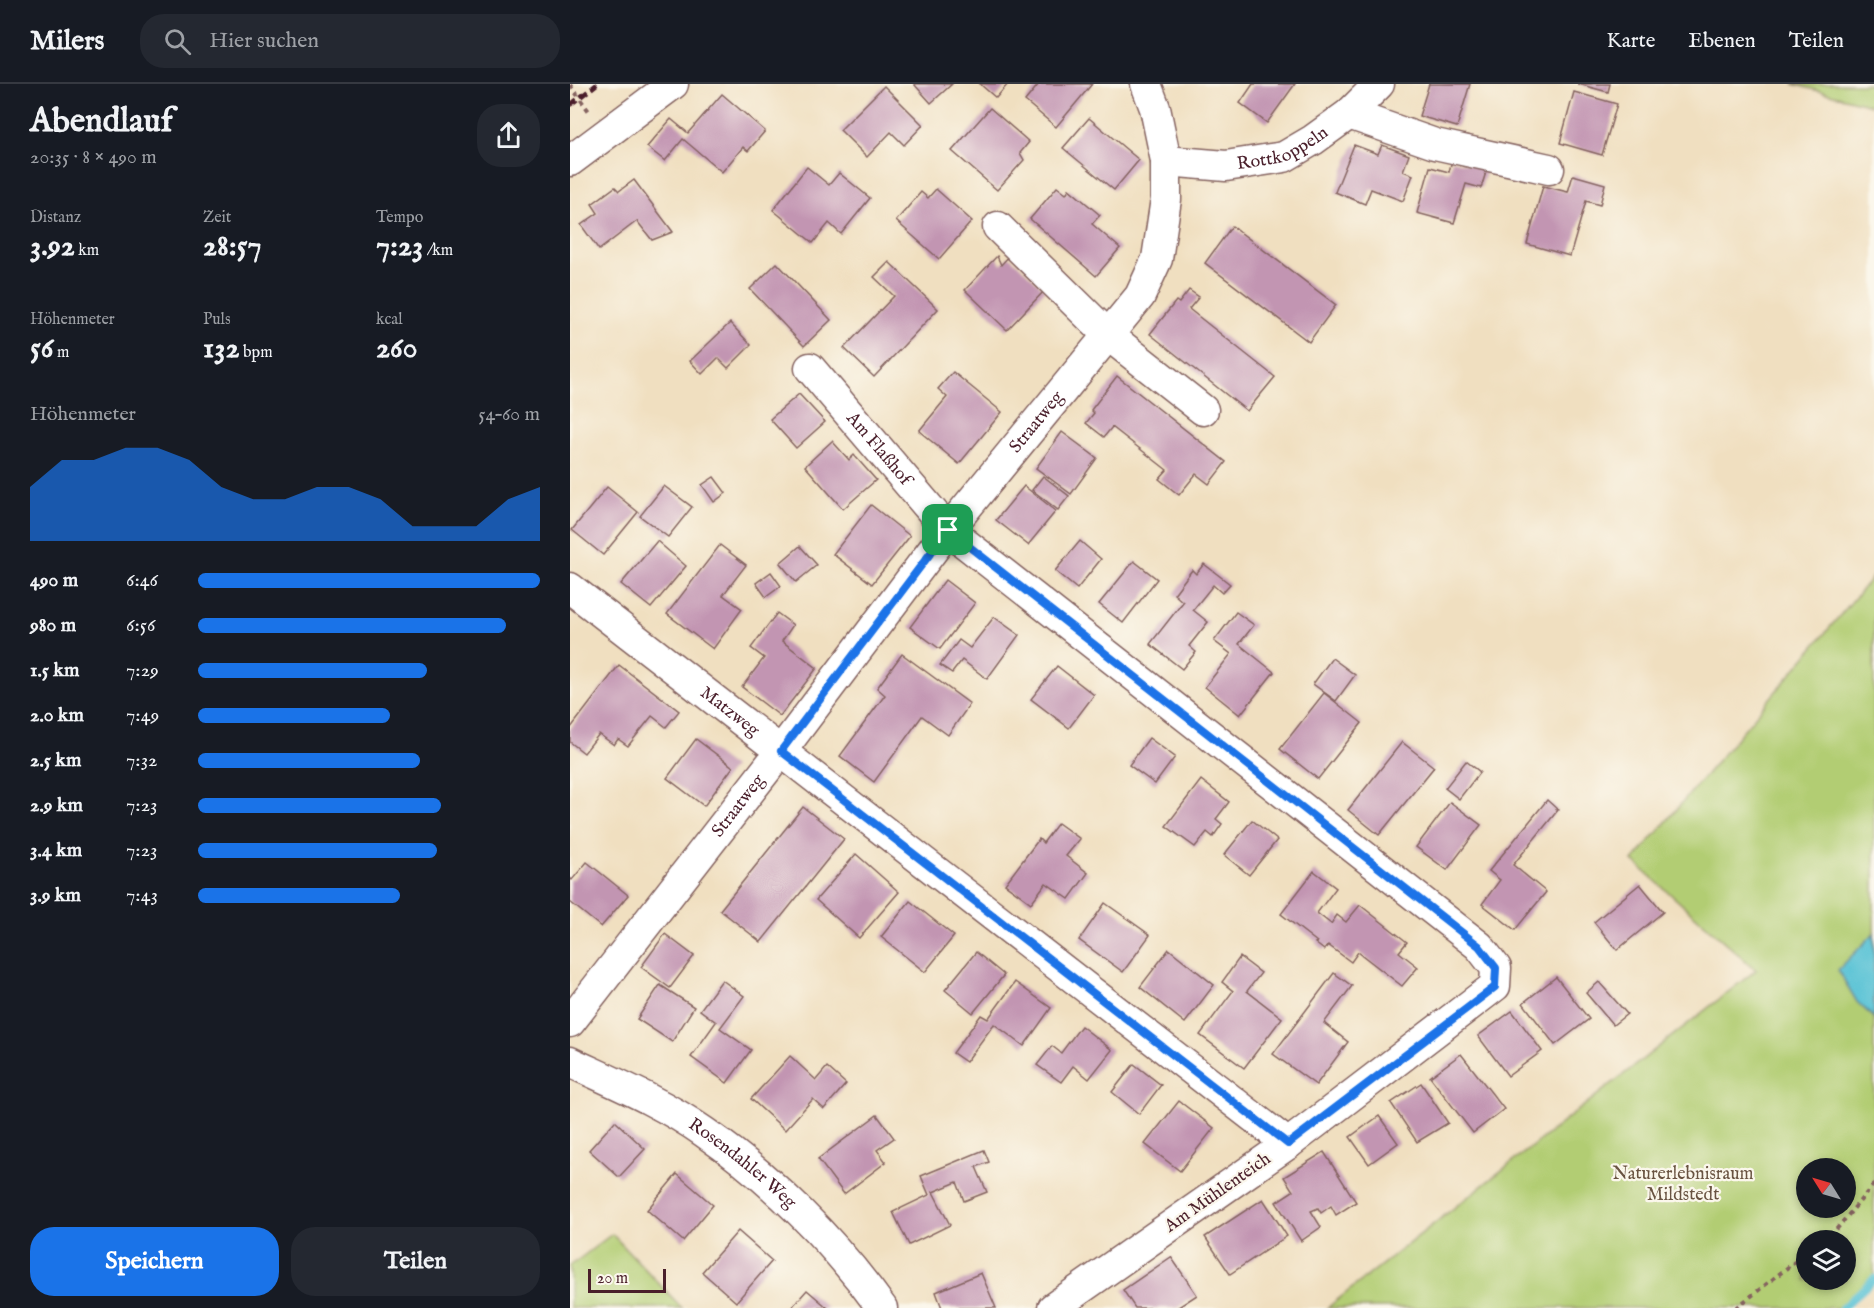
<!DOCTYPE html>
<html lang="de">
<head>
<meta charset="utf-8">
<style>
  body { margin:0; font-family:"IM FELL English",serif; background:#242831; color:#f1f3f6; height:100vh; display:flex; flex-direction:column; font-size:22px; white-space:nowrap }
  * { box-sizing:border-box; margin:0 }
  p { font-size:20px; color:#9ea1a6 }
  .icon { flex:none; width:33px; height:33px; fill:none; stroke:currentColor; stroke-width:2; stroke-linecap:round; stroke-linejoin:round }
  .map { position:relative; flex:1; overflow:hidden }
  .side { display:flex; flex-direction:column; background:#171b24; width:570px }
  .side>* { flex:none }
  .needle { width:39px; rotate:307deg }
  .buttons { position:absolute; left:1226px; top:1074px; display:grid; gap:12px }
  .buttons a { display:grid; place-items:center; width:60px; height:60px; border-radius:50%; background:#171b24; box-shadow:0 3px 9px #0003; font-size:30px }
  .scale { position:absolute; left:18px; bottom:15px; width:78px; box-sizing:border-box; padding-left:6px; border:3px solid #4a1f2b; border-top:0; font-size:16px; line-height:21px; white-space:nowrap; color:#4a1f2b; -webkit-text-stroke:4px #fbf7ec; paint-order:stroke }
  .pin { position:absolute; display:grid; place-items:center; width:51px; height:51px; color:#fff; margin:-26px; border-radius:12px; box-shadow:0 3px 9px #0006 }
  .round { display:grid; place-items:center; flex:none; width:63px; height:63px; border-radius:24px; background:#242831 }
  .head { display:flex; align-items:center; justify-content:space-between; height:102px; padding:0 30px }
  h1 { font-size:33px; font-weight:700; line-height:45px }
  .figures { display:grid; grid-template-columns:repeat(3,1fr); gap:9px; height:102px; padding:6px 30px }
  .figures div { display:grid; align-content:center }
  .figures b { font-size:30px; font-weight:700 }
  .figures small { font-size:16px; font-weight:400 }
  .figures p { font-size:16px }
  .chart { height:168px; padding:12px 30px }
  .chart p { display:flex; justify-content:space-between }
  .chart svg { width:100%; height:108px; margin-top:6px; fill:#1a73e8; opacity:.7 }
  .cta { display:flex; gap:12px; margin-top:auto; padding:12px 30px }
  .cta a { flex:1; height:69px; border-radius:24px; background:#1a73e8; color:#fff; font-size:24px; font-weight:700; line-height:69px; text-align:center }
  .cta a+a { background:#242831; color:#f1f3f6 }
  ul { padding:0 30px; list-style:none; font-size:20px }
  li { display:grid; grid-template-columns:96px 72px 1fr; align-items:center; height:45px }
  li i { height:15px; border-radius:8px; background:#1a73e8 }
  header { display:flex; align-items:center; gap:36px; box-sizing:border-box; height:84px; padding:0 30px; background:#171b24; border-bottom:2px solid #363941 }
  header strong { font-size:28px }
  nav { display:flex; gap:33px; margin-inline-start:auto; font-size:21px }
  .search { width:420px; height:54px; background:#242831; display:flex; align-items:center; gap:15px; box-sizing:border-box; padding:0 21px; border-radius:24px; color:#9ea1a6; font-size:22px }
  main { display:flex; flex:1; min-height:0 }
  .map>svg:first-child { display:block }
  .green { fill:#b2cd73; stroke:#7e764f; stroke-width:1.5; fill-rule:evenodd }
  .water { fill:#59c2d5; stroke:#527080; stroke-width:1.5 }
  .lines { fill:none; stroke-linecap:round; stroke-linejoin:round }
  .stream { stroke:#59c2d5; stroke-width:8 }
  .building { fill:#c295b2 }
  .minor-casing { stroke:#84625f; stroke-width:33 }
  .path { stroke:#84625f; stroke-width:4; stroke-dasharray:4.5 4.5; stroke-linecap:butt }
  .minor { stroke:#fff; stroke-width:30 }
  .rail { stroke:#4a1f2b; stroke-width:4.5; stroke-dasharray:9 4.5; stroke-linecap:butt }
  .route-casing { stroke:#fff; stroke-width:12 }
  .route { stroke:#1a73e8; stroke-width:8 }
  .labels { text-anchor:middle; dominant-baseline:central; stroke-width:4.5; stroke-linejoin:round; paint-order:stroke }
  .street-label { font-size:18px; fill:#4a1f2b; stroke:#fbf7ec }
  .park-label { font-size:18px; fill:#695341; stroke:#fbf7ec }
</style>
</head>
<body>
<header>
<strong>Milers</strong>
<div class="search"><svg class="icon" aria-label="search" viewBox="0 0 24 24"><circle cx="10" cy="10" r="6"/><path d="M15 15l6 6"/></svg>Hier suchen</div>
<nav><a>Karte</a><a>Ebenen</a><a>Teilen</a></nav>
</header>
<main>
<section class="side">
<div class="head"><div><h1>Abendlauf</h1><p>20:35 · 8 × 490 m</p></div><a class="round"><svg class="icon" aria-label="share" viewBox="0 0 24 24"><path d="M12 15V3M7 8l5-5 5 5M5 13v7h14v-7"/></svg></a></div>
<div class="figures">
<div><p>Distanz</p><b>3.92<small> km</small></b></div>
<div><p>Zeit</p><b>28:57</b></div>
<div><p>Tempo</p><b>7:23<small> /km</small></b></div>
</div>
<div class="figures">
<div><p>Höhenmeter</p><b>56<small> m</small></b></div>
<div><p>Puls</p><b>132<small> bpm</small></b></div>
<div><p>kcal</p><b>260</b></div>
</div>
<div class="chart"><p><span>Höhenmeter</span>54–60 m</p>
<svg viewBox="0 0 160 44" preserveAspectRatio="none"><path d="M0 44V22L10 11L20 11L30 6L40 6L50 11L60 22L70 27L80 27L90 22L100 22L110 27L120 38L130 38L140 38L150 27L160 22V44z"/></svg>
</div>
<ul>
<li><b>490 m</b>6:46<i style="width:100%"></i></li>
<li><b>980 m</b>6:56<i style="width:90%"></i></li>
<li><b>1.5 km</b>7:29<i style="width:67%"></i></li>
<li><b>2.0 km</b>7:49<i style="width:56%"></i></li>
<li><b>2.5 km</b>7:32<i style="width:65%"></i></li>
<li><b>2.9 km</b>7:23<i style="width:71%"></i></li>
<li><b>3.4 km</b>7:23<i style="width:70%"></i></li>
<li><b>3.9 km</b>7:43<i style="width:59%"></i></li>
</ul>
<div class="cta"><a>Speichern</a><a>Teilen</a></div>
</section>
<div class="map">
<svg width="1304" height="1224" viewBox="0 0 1304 1224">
  <rect width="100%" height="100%" fill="#fbf7ec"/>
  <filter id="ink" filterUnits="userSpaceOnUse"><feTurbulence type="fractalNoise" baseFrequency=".0167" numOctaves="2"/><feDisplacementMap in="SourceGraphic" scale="12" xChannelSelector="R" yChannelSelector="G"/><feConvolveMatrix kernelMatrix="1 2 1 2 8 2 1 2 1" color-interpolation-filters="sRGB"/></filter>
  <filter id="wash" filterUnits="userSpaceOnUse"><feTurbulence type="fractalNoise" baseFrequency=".008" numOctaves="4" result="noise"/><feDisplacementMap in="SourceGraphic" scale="24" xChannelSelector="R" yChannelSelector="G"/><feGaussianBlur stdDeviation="1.35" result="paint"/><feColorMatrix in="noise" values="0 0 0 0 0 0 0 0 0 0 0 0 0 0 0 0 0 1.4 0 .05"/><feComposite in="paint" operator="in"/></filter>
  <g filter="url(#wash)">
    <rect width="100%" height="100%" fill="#f0dfc0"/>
    <g class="green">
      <path d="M1223,0H1304V22Z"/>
      <path d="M1304,491V1199L1276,1224H757L1186,886L1063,777ZM1236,1084H1275V1124H1236ZM1236,1156H1275V1196H1236Z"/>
      <path d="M42,1150L112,1224H0V1182Z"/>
    </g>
    <path class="water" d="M1304,849V934L1287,918L1268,886Z"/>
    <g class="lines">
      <path class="stream" d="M1272,1224L1304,1195"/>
    </g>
    <g id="blocks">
      <g class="building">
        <path d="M344,0H382L361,19Z"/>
        <path d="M410,0H438L426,14Z"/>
        <path d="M469,0H522L486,43L455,17Z"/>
        <path d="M683,0H725L697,39L670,19Z"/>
        <path d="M859,0H900L887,43L849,32Z"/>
        <path d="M1008,0H1040L1038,8Z"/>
        <path d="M314,2L353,41L334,61L321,48L297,73L270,46Z"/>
        <path d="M1004,8L1047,20L1032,71L990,59Z"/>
        <path d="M152,10L195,47L178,67L173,63L152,88L113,55L95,77L77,63L101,35L118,49Z"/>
        <path d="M420,24L459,58L450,69L454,76L427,106L382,67Z"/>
        <path d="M519,34L569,76L544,106L493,64Z"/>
        <path d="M784,61L808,70L812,61L839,71L833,87L843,91L833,117L801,105L795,120L765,108Z"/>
        <path d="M882,76L917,85L911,104L896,100L884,139L847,129L860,83L879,88Z"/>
        <path d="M237,83L259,101L269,89L300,114L271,150L259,139L243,159L203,126Z"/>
        <path d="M1003,91L1035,100L1030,121L1016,117L1000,172L957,160L973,102L998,108Z"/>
        <path d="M64,96L103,148L82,156L67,137L29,166L11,141L28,129L22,120L45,103L49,107Z"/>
        <path d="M487,103L496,110L499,105L530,131L522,140L550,164L526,192L460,135Z"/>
        <path d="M366,105L402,137L369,175L326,137L351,108L358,114Z"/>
        <path d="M662,142L766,221L739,258L635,179Z"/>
        <path d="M427,172L431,181L439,172L475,206L437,246L395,206Z"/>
        <path d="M319,178L368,225L304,293L274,264L324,212L304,193Z"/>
        <path d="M207,179L261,236L234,262L180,205Z"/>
        <path d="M619,206L629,213L619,225L705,293L677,327L580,250L606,217L609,219Z"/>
        <path d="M160,239L181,261L158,284L148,274L132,290L120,277Z"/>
        <path d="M383,288L432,328L389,380L349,347L377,313L368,305Z"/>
        <path d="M547,292L656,378L639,400L626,390L609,411L589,395L597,386L542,343L534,353L516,339L524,329L521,326Z"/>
        <path d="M229,310L255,338L226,364L200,335Z"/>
        <path d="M492,348L527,374L501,410L466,384Z"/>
        <path d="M262,357L279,376L284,371L306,396L273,425L235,382Z"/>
        <path d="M473,392L499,412L488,426L462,406Z"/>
        <path d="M144,393L156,409L144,418L132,401Z"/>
        <path d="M94,402L122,423L98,453L70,432Z"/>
        <path d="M454,402L486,427L458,461L426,436Z"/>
        <path d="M37,403L68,428L33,471L2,446Z"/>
        <path d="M301,421L340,452L302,500L263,470Z"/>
        <path d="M87,457L116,482L81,524L51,500Z"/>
        <path d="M510,457L531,475L507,505L485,487Z"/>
        <path d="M150,461L176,481L153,511L172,525L143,565L97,530Z"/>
        <path d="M230,462L247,481L226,498L210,479Z"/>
        <path d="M564,477L587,495L553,539L529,520Z"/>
        <path d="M634,480L660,500L652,509L643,501L623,526L638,538L619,562L626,568L612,585L580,560L613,518L604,510L622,486L626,490Z"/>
        <path d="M201,488L211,502L196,513L186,499Z"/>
        <path d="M375,496L405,519L370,565L340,543Z"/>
        <path d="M666,528L684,541L669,560L704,588L670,631L635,603L661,570L644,557Z"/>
        <path d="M207,529L223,541L212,557L247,584L210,632L172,603L194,574L181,564Z"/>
        <path d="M424,533L449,551L417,595L392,576L382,589L370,581L389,556L400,564Z"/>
        <path d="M332,570L400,620L378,651L352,632L304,698L270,672L315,611L307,604Z"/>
        <path d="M762,574L785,591L766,617L743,600Z"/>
        <path d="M49,581L109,627L96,643L82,632L58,662L48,655L44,661L29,650L14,669L0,658V645Z"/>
        <path d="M487,582L524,611L499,644L461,615Z"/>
        <path d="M754,609L792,639L748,695L710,665Z"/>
        <path d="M579,654L605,673L585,700L559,681Z"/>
        <path d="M126,655L163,683L134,722L97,694Z"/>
        <path d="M832,658L864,683L809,751L778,726Z"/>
        <path d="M896,677L910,688L889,715L875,704Z"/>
        <path d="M631,696L659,718L646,735L652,740L643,753L637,748L625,763L596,742Z"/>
        <path d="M977,716L988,726L943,781L976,808L945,846L912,820L930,796L919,787Z"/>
        <path d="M880,718L911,741L877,786L846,763Z"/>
        <path d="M233,723L274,755L191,858L150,826Z"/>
        <path d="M682,736L707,756L679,791L654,771Z"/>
        <path d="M488,739L510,755L496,772L518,789L499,815L476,799L461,819L435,800L469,755L473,759Z"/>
        <path d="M286,770L329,808L289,854L246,816Z"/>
        <path d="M17,778L58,811L31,843L0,818V794L2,796Z"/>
        <path d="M744,787L766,804L747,829L761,840L767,831L776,838L790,821L837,858L829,868L848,883L832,902L788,868L781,878L758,861L754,866L745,859L747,858L711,830Z"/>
        <path d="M1070,800L1093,828L1047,866L1024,838Z"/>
        <path d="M340,817L384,852L355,888L311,853Z"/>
        <path d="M535,819L580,851L553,888L509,856Z"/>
        <path d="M95,850L124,872L100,904L71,883Z"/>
        <path d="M599,865L644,901L615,939L570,903Z"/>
        <path d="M406,868L434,891L403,929L375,906Z"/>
        <path d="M670,873L691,889L677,907L712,934L674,984L630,951L663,907L652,898Z"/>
        <path d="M764,889L782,902L754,939L778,958L746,1001L703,970Z"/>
        <path d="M986,893L1019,935L985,961L953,919Z"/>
        <path d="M152,896L174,912L150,944L181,966L157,999L121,973L146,938L130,926Z"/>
        <path d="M445,898L481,924L454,962L424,940L396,978L383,969L411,931L418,935Z"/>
        <path d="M1029,898L1057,930L1043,941L1016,909Z"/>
        <path d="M90,901L124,923L102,958L67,935Z"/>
        <path d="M942,927L972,967L938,992L908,952Z"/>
        <path d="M511,942L542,966L519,995L503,982L491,998L467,981L482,962L491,969Z"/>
        <path d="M891,970L934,1025L903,1049L860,993Z"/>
        <path d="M220,972L246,996L257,983L276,1000L254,1025L243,1015L215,1046L181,1015Z"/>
        <path d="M564,980L591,1001L569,1030L542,1008Z"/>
        <path d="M851,999L878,1039L847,1058L821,1019Z"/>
        <path d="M609,1017L644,1044L610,1087L575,1060Z"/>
        <path d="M307,1031L324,1054L307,1066L316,1078L274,1110L248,1075Z"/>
        <path d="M809,1032L828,1059L799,1080L780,1053Z"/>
        <path d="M45,1037L75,1065L49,1093L19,1066Z"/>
        <path d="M414,1066L419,1078L406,1083L417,1108L394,1117L387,1098L363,1108L380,1141L339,1161L323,1128L359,1111L351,1092Z"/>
        <path d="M754,1068L786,1118L766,1131L761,1122L751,1129L748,1124L741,1127L751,1143L731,1157L706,1118L723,1107L714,1093Z"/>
        <path d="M107,1090L143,1121L113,1157L77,1126Z"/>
        <path d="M693,1115L717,1152L660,1190L635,1153Z"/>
        <path d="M168,1147L202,1177L166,1218L132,1188Z"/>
        <path d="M601,1173L627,1211L607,1224H565L553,1206Z"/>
        <path d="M411,1189L426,1224H372L366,1208Z"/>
        <path d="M237,1206L258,1224H221Z"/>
      </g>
    </g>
  </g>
  <g filter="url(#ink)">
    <use href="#blocks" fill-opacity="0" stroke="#84625f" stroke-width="1.5"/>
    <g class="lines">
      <defs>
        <g id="minor">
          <path d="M779,30L865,60L979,85"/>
          <path d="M0,77L103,0"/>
          <path id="s1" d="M596,77L656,82L714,73L743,56L779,30L809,0"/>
          <path d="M428,143L538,251L633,326"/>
          <path id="s2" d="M240,284L378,446L909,862L926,884L925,902L718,1060L483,1224"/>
          <path id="s3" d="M0,504L718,1060"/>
          <path id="s4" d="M0,938L211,667L378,446L570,212L587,175L596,115V77L585,24L576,0"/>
          <path id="s5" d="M0,978C45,999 93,1019 134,1048C202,1095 264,1157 312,1224"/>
        </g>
      </defs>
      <use href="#minor" class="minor-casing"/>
      <g class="path">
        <path d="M0,1L21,30"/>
        <path d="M1252,1156L1265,1147L1304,1100"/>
        <path d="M1166,1224L1236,1169"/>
      </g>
      <use href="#minor" class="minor"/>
      <path class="rail" d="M0,21L27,0"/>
    </g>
  </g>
  <g class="lines" filter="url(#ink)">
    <defs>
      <path id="route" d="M378,446L909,862L926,884L925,903L718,1060L211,667Z"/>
    </defs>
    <use href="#route" class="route-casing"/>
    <use href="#route" class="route"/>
  </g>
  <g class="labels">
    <g class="street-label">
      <text stroke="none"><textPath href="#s1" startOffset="120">Rottkoppeln</textPath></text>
      <text stroke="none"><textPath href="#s4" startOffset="760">Straatweg</textPath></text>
      <text stroke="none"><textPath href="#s2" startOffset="106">Am Flaßhof</textPath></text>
      <text stroke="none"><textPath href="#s3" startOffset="202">Matzweg</textPath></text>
      <text stroke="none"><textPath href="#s4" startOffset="274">Straatweg</textPath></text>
      <text stroke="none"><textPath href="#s5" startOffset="201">Rosendahler Weg</textPath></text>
      <text transform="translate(648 1109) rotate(-35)">Am Mühlenteich</text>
    </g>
    <g class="park-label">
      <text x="1113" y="1090">Naturerlebnisraum<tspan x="1113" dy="21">Mildstedt</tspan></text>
    </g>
  </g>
</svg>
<div class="buttons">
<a><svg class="needle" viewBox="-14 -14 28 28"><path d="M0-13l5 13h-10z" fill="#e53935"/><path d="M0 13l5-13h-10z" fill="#9ea1a6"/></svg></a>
<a><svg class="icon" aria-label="layers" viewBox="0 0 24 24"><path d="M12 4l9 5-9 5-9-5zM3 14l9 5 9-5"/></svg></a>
</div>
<div class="scale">20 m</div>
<div class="pin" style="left:378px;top:446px;background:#1e9e55"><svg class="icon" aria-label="arrive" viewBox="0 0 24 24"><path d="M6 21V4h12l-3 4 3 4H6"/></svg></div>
</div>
</main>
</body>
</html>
